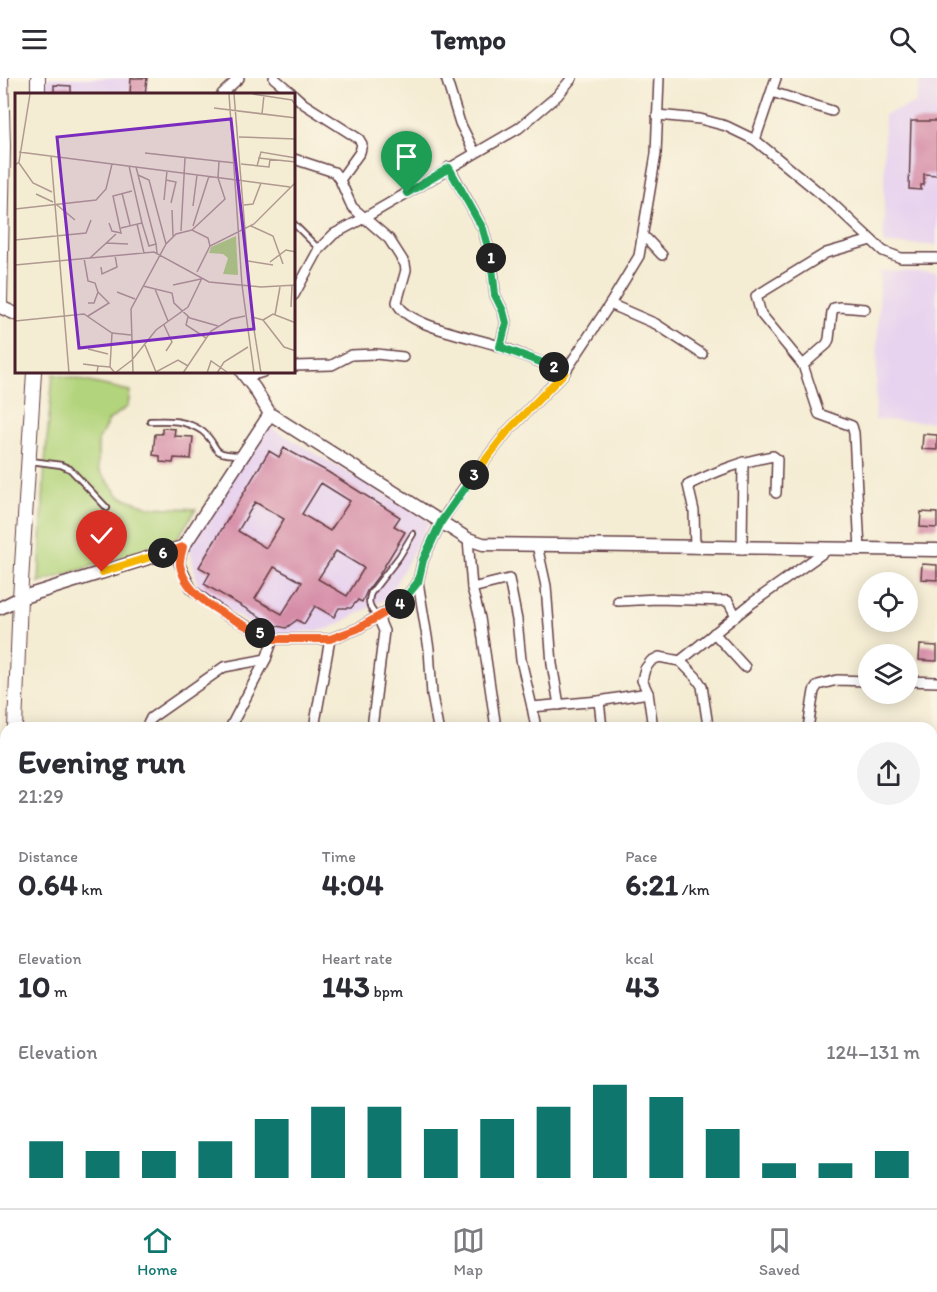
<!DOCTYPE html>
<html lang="en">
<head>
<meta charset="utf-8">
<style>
  body { margin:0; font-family:Itim,sans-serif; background:#f2f2f3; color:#2b2b33; height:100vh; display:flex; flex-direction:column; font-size:22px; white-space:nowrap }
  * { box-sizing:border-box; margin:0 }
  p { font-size:20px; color:#7c7c81 }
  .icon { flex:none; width:33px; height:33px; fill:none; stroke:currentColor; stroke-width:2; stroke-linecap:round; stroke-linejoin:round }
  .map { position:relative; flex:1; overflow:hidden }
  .side { position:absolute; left:0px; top:644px; width:938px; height:488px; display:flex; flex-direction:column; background:#fff; border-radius:18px 18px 0 0; box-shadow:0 3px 15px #0003 }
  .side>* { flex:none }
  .fabs { position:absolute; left:858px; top:494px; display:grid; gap:12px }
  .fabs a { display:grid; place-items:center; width:60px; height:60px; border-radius:50%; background:#fff; box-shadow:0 3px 15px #0003; font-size:30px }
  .pin { position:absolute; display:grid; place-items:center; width:51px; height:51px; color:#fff; margin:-62px -26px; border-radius:50% 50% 50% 0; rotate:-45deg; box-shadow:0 0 6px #0007 }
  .pin .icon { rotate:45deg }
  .km { position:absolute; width:30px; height:30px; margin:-15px; border-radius:50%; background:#222; color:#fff; font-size:16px; line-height:30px; text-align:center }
  .round { display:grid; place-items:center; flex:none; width:63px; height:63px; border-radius:32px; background:#f2f2f3 }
  .overview { display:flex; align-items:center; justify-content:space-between; height:102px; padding:0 18px }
  h1 { font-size:33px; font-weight:700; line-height:45px }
  .stats { display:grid; grid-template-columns:repeat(3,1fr); gap:9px; height:102px; padding:6px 18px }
  .stats div { display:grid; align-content:center }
  .stats b { font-size:30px; font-weight:700 }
  .stats small { font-size:16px; font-weight:400 }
  .stats p { font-size:16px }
  .chart { height:168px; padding:12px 18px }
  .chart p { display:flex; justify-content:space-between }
  .chart svg { width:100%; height:108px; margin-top:6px; stroke:#0f766e; stroke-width:6 }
  header { display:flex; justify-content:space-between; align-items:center; height:78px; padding:0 18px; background:#fff; font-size:27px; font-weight:700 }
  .dock { display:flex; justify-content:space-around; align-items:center; height:84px; border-top:2px solid #e1e1e2; background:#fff; font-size:16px; color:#7c7c81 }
  .dock a { display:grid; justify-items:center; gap:3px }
  .dock .active { color:#0f766e }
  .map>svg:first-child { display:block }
  .built { fill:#e7d2ef }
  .industrial { fill:#c8bfd8 }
  .green { fill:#b2d47c; stroke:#7e7a54; stroke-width:1.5 }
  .building { fill:#d58ca7; fill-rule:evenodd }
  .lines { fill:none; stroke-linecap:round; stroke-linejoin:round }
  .service-casing { stroke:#643e44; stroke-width:8 }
  .minor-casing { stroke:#643e44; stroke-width:12 }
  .tertiary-casing { stroke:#643e44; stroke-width:15 }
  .secondary-casing { stroke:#643e44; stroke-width:16 }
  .service { stroke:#fff; stroke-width:4.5 }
  .minor { stroke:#fff; stroke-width:9 }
  .tertiary { stroke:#fff; stroke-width:12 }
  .secondary { stroke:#fff; stroke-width:14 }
  .split-1-casing { stroke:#fff; stroke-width:12 }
  .split-2-casing { stroke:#fff; stroke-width:12 }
  .split-3-casing { stroke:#fff; stroke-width:12 }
  .split-4-casing { stroke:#fff; stroke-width:12 }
  .split-5-casing { stroke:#fff; stroke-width:12 }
  .split-6-casing { stroke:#fff; stroke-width:12 }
  .split-7-casing { stroke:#fff; stroke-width:12 }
  .split-1 { stroke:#22a559; stroke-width:8 }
  .split-2 { stroke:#22a559; stroke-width:8 }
  .split-3 { stroke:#f5b400; stroke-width:8 }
  .split-4 { stroke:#22a559; stroke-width:8 }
  .split-5 { stroke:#f0652b; stroke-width:8 }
  .split-6 { stroke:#f0652b; stroke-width:8 }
  .split-7 { stroke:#f5b400; stroke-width:8 }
  .inset-road { fill:none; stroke:#b09a90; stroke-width:1.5 }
  .view { fill:#7b2cbf; fill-opacity:0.15; stroke:#7b2cbf; stroke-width:3 }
  .inset-edge { fill:none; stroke:#4a1f2b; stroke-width:3 }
</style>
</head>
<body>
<header><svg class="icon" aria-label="menu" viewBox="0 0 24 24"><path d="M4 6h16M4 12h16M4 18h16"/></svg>Tempo<svg class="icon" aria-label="search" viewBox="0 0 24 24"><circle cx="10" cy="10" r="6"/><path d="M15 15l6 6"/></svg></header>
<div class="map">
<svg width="937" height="1130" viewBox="0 0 937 1130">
  <rect width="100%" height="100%" fill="#fcf5e5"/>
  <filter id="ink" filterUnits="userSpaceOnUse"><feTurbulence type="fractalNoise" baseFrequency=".0167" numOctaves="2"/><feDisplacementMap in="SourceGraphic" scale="12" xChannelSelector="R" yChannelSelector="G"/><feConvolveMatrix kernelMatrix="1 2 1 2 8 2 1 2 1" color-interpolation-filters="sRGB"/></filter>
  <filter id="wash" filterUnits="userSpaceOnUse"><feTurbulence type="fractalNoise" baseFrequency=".008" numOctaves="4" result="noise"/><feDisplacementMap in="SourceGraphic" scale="24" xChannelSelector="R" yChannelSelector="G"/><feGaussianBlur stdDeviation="1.35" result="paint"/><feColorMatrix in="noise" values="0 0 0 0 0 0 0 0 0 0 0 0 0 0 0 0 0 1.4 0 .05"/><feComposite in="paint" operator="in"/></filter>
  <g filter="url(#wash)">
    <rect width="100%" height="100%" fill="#f4ecd3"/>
    <g class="built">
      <path d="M46,0H149L148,16H46Z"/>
      <path d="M920,0H937V167L884,166V37L916,25Z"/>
      <path d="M880,193L937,194V344L875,342Z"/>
      <path d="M267,347L430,443L388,520L328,551L270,558L199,514L189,465Z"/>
    </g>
    <path class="industrial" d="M6,1125H763L760,1130H4Z"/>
    <path class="green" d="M53,296L130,313L128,328L109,342L98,363V391L119,418L149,429L196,431L177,461L39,505L45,385Z"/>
    <g id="blocks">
      <g class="building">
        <path d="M131,0H147L145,16H130Z"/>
        <path d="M54,7L71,8V16H54Z"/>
        <path d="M911,43H937V97L924,96V107H921V112L909,111Z"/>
        <path d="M162,350L175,351L174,358L193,359L191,381L174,380L173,385L160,384V378L153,377L155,356H162Z"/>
        <path d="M923,356L937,357V372L922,371Z"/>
        <path d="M284,370L328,394L400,439L394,448L405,454L379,497L367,513L362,524L358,522L351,530H339L334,539L315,528L304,546L297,542L286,550L274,547L204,506L210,495L199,489L269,373L279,379ZM321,405L350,423L330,453L302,436ZM255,424L284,441L266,470L238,453ZM336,473L364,490L347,518L318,501ZM274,489L302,504L282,536L255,521Z"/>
        <path d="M921,434L937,435V450L920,449Z"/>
        <path d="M922,486L937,487V502L921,501Z"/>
        <path d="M920,567L937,568V583L919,582Z"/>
      </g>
    </g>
  </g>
  <g filter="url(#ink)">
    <use href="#blocks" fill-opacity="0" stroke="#643e44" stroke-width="1.5"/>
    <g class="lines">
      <defs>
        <g id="service">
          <path d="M294,146L319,171"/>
          <path d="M150,343C169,342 186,342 202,353C222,369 206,376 240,377"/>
          <path d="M31,383L61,387L70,391L107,430"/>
          <path d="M377,538C370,531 367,525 371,515L399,479L413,456"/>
          <path d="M936,948L937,949"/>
          <path d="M448,1125L457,1127L455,1130"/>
          <path d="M919,1125L926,1130"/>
          <path d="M457,1127L468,1130"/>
          <path d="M634,1130L643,1125"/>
          <path d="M899,1130L901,1125"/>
        </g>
        <g id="minor">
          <path d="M274,0L293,16"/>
          <path d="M446,0L460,45L475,75"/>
          <path d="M772,14L832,33"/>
          <path d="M222,16L239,0"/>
          <path d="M294,17L304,26L359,61L362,66L360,74L340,102"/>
          <path d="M657,37L700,41L726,48L755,62L833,126L883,173L901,180H937"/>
          <path d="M755,62L776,0"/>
          <path d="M294,81L334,94L340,102L352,129L389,161L405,186L406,192L397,224C405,248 473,259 496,267C519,275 542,285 565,294"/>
          <path d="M449,89L483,151L488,169L492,184L495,217L503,233L506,245L500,269"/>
          <path d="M642,161H647L662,177"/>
          <path d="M294,217L319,171L334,156L364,140L519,50L557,18L572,0"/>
          <path d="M610,226L656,246L702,276"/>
          <path d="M803,287L761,236L756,218L826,175L871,162"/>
          <path d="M294,288L332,287L351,277L376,276L403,279"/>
          <path d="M247,299L263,294"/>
          <path d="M468,461L472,510L509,501L517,542L521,582L532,629"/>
          <path d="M537,467L546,508L552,586L559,627"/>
          <path d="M183,469L179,485L192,512L227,538L273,561H330L357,551L401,525L418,504L423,482L441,444L463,411L507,354L565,294L610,226L639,178L656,76L659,0"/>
          <path d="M695,470L694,433L688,407C719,392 740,384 773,378L777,381L776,415"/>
          <path d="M742,471L743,384"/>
          <path d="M860,472L854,355L852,348L819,336L803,287L827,266L829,261L832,234L834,230L840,229L865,231"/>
          <path d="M418,504L429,571L432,617L438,650"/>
          <path d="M472,510L480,540L496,650"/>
          <path d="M618,523L657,521L728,523L736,538"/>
          <path d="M714,555L745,589"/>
          <path d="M680,583L752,525L827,472"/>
          <path d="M908,603L937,604"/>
          <path d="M599,623L602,650"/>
          <path d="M146,650L151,640L224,589L266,581L273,561"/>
          <path d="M230,650L266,581"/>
          <path d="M314,650L330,561"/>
          <path d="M372,650L384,553L378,539"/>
          <path d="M536,650L532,629L599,623L648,615"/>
          <path d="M653,650L648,615L642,602L645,591L651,583L659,579L680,583L696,599L702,608L708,648"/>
          <path d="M808,650L814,613L818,607L837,602L868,603"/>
          <path d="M932,717L937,723"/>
          <path d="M932,768H937"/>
        </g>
        <g id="tertiary">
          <path d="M0,229L16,236"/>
          <path d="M242,294L255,311L270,336L468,461L483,466L937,472"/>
          <path d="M0,530L20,520L183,469L270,336"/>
          <path d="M932,1020L937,1022"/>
        </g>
        <g id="secondary">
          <path d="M38,0V16"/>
          <path d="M0,227L3,68L1,0"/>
          <path d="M15,650L20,520L34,294"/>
          <path d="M2,1130L6,1018L4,892L6,804"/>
        </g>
      </defs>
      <use href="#service" class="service-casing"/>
      <use href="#minor" class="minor-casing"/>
      <use href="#tertiary" class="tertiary-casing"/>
      <use href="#secondary" class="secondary-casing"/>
      <use href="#service" class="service"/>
      <use href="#minor" class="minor"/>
      <use href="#tertiary" class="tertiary"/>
      <use href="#secondary" class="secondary"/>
    </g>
  </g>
  <g class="lines" filter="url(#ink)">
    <defs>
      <path id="split-1" d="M407,115L449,90L483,151L491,180"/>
      <path id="split-2" d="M491,180L495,217L503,233L506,245L500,269L554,289"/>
      <path id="split-3" d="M474,397L507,354L565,294L554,289"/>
      <path id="split-4" d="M400,526L418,504L423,482L441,444L474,397"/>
      <path id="split-5" d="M260,555L273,561H330L357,551L400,526"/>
      <path id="split-6" d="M163,475L183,469C182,474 179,482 180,487C186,521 232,541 260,555"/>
      <path id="split-7" d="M102,494L163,475"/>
    </defs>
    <use href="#split-1" class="split-1-casing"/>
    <use href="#split-2" class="split-2-casing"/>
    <use href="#split-3" class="split-3-casing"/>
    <use href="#split-4" class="split-4-casing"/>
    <use href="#split-5" class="split-5-casing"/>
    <use href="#split-6" class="split-6-casing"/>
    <use href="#split-7" class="split-7-casing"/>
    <use href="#split-1" class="split-1"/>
    <use href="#split-2" class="split-2"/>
    <use href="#split-3" class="split-3"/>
    <use href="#split-4" class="split-4"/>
    <use href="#split-5" class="split-5"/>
    <use href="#split-6" class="split-6"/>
    <use href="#split-7" class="split-7"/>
  </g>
  <g transform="translate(15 15)">
    <rect width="280" height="280" fill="#f4ecd3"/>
    <path d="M221,143L223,182L208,181L213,165L208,161L194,160L196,154Z" fill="#b2d47c"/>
    <path class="inset-road" d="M214,1L227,192L239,280M219,1L237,224L246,280M238,1L277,7L281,13M199,15L281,25M247,21L249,2M224,44L281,46M4,59L275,94M130,60L220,70M36,63L54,280M243,65L281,69M4,70L18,90L37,99M226,71L254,74L255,66M0,72L4,69L15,1M242,73L246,59L281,65M121,74L141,151M123,82L134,87L151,151M151,87L161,89L156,110M107,100L115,132M21,101L38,109M149,107L152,78M42,112L60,127M229,112L238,111L246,90M178,113L182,82M0,116L81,107L91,96L97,71M157,117L158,143M94,130L97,138L106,140L98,103L117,98M127,130L134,153L141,151L142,160M122,131L129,160M178,133L194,83M236,133L258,143L268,171M106,135L127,130L114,73M177,137L210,106L203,85L204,68M166,138L170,65M0,147L71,140L76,127M91,150L113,151M69,165L73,188L80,190L83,199L79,210H73M75,165L101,141M233,168L258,172M255,169L271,157L281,159M0,172L139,159L194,189L246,194L281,192M86,174L87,181L102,174L100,162M182,179L195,153L239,131L281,89M158,192L186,186M128,193L157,200L159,210L175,225L203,233M140,196L153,228M102,199L120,206M276,214L277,192M260,222L265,194M73,223L94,210L83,199M173,224L171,232L191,245M237,224L248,227L269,254L281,258M248,227L258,221L281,230M0,228L69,221L97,240L116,242M149,232L157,249L151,258M130,252L141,279L163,267L173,273M73,256L93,261M68,271L83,273L82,280M83,273L95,274L100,280L117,267L141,237L173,214L187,185M95,274L97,240M118,280L116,216L151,151L161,141L177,137L193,145L195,153M168,280L196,238L216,226L230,223M192,280L196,268L212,279M202,280L209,269L233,254"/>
    <path class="view" d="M216,26L239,236L64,255L42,44Z"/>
    <rect width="280" height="280" class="inset-edge"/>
  </g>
</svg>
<div class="fabs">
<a><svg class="icon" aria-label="locate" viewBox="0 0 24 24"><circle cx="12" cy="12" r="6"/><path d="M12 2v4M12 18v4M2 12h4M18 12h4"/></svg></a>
<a><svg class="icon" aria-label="layers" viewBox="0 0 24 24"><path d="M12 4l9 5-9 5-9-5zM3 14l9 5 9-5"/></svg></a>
</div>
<div class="pin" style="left:407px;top:115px;background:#1e9e55"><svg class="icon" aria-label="arrive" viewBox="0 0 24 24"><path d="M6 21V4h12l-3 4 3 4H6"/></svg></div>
<div class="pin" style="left:102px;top:494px;background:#d93025"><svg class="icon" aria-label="check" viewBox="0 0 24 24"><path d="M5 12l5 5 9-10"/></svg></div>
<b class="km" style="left:491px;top:180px">1</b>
<b class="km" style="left:554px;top:289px">2</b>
<b class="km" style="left:474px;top:397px">3</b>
<b class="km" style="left:400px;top:526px">4</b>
<b class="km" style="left:260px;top:555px">5</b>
<b class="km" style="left:163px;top:475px">6</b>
<section class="side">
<div class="overview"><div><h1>Evening run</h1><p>21:29</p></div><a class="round"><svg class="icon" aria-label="share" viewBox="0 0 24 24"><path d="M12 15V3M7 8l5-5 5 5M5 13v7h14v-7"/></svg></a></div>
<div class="stats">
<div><p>Distance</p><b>0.64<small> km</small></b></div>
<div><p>Time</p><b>4:04</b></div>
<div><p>Pace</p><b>6:21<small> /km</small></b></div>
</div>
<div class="stats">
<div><p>Elevation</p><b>10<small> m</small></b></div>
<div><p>Heart rate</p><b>143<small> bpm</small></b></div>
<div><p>kcal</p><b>43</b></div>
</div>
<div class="chart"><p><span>Elevation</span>124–131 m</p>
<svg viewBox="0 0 160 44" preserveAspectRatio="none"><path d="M5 44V29M15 44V33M25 44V33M35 44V29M45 44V20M55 44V15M65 44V15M75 44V24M85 44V20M95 44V15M105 44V6M115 44V11M125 44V24M135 44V38M145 44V38M155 44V33"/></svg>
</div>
</section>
</div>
<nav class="dock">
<a class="active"><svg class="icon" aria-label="home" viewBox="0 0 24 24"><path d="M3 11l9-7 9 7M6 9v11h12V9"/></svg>Home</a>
<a><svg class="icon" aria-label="map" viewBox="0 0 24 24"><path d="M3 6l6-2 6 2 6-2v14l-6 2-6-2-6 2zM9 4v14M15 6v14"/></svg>Map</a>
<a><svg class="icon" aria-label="saved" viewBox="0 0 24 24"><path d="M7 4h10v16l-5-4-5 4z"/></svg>Saved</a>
</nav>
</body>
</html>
